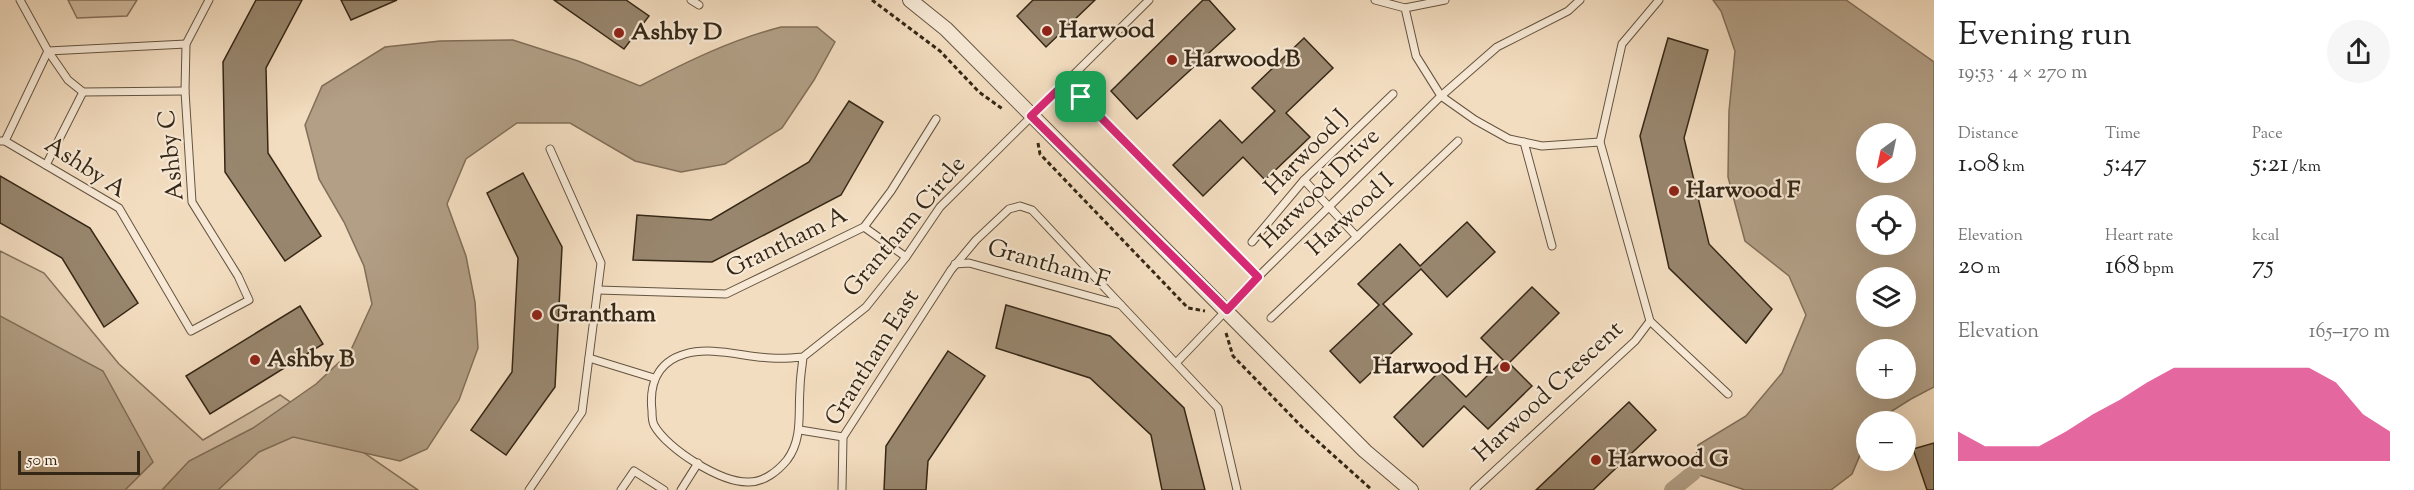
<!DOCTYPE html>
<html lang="en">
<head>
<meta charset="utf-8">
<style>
  body { margin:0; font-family:"Sorts Mill Goudy",serif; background:#f6f6f6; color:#222; height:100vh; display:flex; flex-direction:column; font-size:22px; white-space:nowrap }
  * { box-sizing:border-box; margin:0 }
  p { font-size:20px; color:#767676 }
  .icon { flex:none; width:33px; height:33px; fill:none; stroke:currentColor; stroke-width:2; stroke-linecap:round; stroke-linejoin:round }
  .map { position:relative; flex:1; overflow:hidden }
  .details { display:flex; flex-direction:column; background:#fff; width:480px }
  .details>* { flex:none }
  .needle { width:39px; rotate:213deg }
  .tools { position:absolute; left:1856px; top:123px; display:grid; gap:12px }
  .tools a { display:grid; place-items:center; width:60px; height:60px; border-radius:50%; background:#fff; box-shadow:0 6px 24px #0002; font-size:30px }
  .scale { position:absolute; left:18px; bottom:15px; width:122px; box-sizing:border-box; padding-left:6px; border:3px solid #352716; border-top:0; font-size:16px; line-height:21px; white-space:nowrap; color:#352716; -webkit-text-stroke:4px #f7e9d6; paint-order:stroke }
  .pin { position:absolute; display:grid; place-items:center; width:51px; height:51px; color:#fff; margin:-26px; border-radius:12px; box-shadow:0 3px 9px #0006 }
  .round { display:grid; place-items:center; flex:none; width:63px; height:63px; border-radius:32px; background:#f6f6f6 }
  .headline { display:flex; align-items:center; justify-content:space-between; height:102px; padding:0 24px }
  h1 { font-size:33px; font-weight:600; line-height:45px }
  .figures { display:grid; grid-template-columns:repeat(3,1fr); gap:9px; height:102px; padding:6px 24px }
  .figures div { display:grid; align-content:center }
  .figures b { font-size:26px; font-weight:600 }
  .figures small { font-size:16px; font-weight:400 }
  .figures p { font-size:16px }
  .chart { height:168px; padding:12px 24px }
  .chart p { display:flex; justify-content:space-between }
  .chart svg { width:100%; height:108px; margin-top:6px; fill:#db2777; opacity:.7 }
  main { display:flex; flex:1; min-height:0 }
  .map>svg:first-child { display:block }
  .green { fill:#d3bea3; stroke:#84725c; stroke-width:1.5 }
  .water { fill:#b29f86; stroke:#806f59; stroke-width:1.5; fill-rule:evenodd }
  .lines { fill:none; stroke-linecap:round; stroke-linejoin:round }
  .canal { stroke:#b29f86; stroke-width:16 }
  .building { fill:#98866e; stroke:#352716; stroke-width:1.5 }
  .lane-casing { stroke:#645440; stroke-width:9 }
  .street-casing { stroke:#645440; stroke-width:16 }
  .path { stroke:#352716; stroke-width:3; stroke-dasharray:4.5 3; stroke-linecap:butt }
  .lane { stroke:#f7e9d6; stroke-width:7 }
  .street { stroke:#f7e9d6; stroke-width:14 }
  .route-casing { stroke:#fff; stroke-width:12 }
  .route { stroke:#db2777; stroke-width:8 }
  .poi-dot { fill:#8f2418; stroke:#f7e9d6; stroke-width:2 }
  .labels { text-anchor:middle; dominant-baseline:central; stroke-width:4.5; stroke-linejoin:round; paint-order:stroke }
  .poi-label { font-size:24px; font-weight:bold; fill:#352716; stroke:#f7e9d6; text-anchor:start }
  .street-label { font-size:24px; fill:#352716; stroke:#f7e9d6 }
</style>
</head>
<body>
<main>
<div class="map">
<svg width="1934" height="490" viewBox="0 0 1934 490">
  <rect width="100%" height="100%" fill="#f3ddc0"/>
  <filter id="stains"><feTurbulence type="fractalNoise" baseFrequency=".00333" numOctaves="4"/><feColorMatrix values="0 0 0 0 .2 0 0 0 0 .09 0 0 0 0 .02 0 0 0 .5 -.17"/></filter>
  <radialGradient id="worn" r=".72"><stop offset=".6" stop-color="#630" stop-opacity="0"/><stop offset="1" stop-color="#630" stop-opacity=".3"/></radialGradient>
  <g class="green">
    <path d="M68,0H137L127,16L77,18Z"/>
    <path d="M0,251L44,273L119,364L203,440L280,395L418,490H0Z"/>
  </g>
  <g class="water">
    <path d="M1713,0H1846L1934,62V387L1911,399L1876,421L1866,422V441L1852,474L1831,490H1745L1693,473L1698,445L1746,416L1782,373L1806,315L1789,276L1745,241L1728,177L1729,111L1735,51L1721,11ZM1866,134H1905V172H1866ZM1866,206H1905V244H1866ZM1866,278H1905V316H1866ZM1866,350H1905V388H1866Z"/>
    <path d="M781,27H817L835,42L814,80L782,128L725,164L681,172L635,161L570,123H517L466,159L447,204L466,256L475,302L478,348L459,400L427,449L400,461L293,437L259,452L218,490H162L189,461L253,428L316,384L350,352L372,304L364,266L344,222L319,179L305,125L322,86L385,47L440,41L513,40L578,61L640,86C686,62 731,40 781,27Z"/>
    <path d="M0,316L103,371L153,462L125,490H0Z"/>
  </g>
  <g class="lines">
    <path class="canal" d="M1672,490L1693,473"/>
  </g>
  <g class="building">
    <path d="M256,0H302L266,68L268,153L321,236L285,261L225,172L223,62Z"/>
    <path d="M341,0H397L351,20Z"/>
    <path d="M554,0H626L649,16L624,49Z"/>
    <path d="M1033,0H1095L1046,47L1017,16Z"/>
    <path d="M1203,0H1209L1235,29L1137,119L1111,91Z"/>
    <path d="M1304,38L1333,68L1286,113L1310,137L1265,180L1243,157L1203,196L1173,165L1220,120L1242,143L1275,111L1252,88Z"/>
    <path d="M1668,38L1708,50L1684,138L1709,244L1772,309L1746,343L1669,268L1640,136Z"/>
    <path d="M849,101L883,122L841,195L712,262L633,260L637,215L711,220L809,162Z"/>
    <path d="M523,173L562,247L555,387L506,455L471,430L512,372L518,258L487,193Z"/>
    <path d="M0,176L90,228L138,303L104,327L62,258L0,223Z"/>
    <path d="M1467,222L1495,252L1447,297L1421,269L1383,304L1412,334L1360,383L1330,351L1379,305L1358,284L1400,244L1420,266Z"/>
    <path d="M1532,287L1559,313L1509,363L1532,386L1488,429L1464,406L1423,447L1394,417L1440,371L1466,397L1503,360L1481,338Z"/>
    <path d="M1006,305L1110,336L1184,408L1205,490H1162L1151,435L1090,378L996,348Z"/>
    <path d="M300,306L323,344L210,414L186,376Z"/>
    <path d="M948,351L985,376L928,461L926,490H884L886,446Z"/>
    <path d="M1629,402L1656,430L1593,490H1536Z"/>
    <path d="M1934,443V490H1927L1913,449Z"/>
  </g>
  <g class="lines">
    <defs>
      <g id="lane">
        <path d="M691,0L699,5"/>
        <path d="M1375,0L1405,8L1416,56L1441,96L1475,120L1509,139L1542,146L1600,142"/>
        <path d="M1659,0L1622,44L1600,142L1650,321L1728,394"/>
        <path d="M1405,8L1445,0"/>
        <path d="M48,51L68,80L83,92L185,91"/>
        <path d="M48,51L186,44"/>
        <path d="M1066,82L1258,277"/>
        <path d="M0,141H5L119,208L191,331L249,300L238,276L192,202L185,91L186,44L209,0"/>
        <path d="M5,141L48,51L20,0"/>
        <path d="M1524,142L1552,246"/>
        <path d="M46,165L83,92"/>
        <path d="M1304,180L1357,237"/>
        <path d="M864,227L906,257"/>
        <path d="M1252,242L1304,180L1393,94"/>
        <path d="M955,264L969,263L1121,305L1218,408L1237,490"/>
        <path d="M598,290L726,294L864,227L891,191L936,119"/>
        <path d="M1271,318L1458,141"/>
        <path d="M803,357C793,358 782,359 771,358C744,357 712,346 685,354C657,362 649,385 652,411C652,415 652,421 654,425C667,449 721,483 749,482C764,482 778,471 787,460C803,439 798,413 800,389C800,378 802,368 803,357L866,307L906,257L940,207L1149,0"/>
        <path d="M589,358L654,378"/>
        <path d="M1177,362L1258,277L1441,96L1497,47L1568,11L1580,0"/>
        <path d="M800,430L843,437"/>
        <path d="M529,490L582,412L601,263L550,149"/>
        <path d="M621,490L634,471L664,490"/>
        <path d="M681,490L698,463"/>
        <path d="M842,490L843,437L951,270L976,240L1009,209L1020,206L1032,210L1121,305"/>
        <path d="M1474,490L1635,341L1650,321"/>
      </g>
      <path id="street" d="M910,0L946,29L1365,451L1411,490"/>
    </defs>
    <use href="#lane" class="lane-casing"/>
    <use href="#street" class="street-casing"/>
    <g class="path">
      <path d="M872,0L940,51L979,92L1004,110"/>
      <path d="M1038,143L1040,154L1188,308L1205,311"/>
      <path d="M1226,333L1233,356L1302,427L1372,490"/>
    </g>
    <use href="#lane" class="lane"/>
    <use href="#street" class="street"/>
  </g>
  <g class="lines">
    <defs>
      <path id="route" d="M1066,82L1258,277L1227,310L1031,116Z"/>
    </defs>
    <use href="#route" class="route-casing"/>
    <use href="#route" class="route"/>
  </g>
  <g class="poi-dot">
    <circle cx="1047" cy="31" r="6"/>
    <circle cx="619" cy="33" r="6"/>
    <circle cx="1172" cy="60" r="6"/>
    <circle cx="1674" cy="191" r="6"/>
    <circle cx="537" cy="315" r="6"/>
    <circle cx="255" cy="360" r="6"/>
    <circle cx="1505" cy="367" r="6"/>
    <circle cx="1596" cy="460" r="6"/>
  </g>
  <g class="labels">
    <g class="poi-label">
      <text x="1059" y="31">Harwood</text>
      <text x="631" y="33">Ashby D</text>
      <text x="1184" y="60">Harwood B</text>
      <text x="1686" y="191">Harwood F</text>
      <text x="549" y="315">Grantham</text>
      <text x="267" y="360">Ashby B</text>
      <text x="1493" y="367" text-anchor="end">Harwood H</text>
      <text x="1608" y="460">Harwood G</text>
    </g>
    <g class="street-label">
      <text transform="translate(1307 153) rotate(-46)">Harwood J</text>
      <text transform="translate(172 155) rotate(-96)">Ashby C</text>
      <text transform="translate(85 168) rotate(33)">Ashby A</text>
      <text transform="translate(1320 189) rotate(-45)">Harwood Drive</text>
      <text transform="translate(1351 215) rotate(-43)">Harwood I</text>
      <text transform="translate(905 227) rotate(-50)">Grantham Circle</text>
      <text transform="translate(787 243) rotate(-26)">Grantham A</text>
      <text transform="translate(1048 265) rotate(16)">Grantham F</text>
      <text transform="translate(873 358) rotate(-58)">Grantham East</text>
      <text transform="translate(1549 392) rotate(-43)">Harwood Crescent</text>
    </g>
  </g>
  <rect width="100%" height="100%" filter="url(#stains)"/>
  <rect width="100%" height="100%" fill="url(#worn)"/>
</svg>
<div class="tools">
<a><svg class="needle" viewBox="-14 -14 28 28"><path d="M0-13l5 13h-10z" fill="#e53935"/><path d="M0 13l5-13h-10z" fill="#767676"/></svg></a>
<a><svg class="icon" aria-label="locate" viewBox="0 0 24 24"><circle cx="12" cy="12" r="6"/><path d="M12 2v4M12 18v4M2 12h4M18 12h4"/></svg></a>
<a><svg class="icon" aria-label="layers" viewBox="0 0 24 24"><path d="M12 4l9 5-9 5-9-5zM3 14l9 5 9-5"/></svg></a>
<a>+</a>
<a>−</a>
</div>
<div class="scale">50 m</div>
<div class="pin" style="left:1081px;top:97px;background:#1e9e55"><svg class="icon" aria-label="arrive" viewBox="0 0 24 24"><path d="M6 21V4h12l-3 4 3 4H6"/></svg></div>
</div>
<section class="details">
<div class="headline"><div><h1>Evening run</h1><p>19:53 · 4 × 270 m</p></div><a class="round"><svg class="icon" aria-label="share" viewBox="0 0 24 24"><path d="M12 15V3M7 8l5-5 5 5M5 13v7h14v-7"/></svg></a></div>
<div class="figures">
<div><p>Distance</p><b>1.08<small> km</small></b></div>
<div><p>Time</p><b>5:47</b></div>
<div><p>Pace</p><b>5:21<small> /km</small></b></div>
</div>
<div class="figures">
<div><p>Elevation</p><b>20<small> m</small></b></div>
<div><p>Heart rate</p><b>168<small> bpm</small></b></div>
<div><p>kcal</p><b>75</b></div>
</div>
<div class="chart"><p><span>Elevation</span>165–170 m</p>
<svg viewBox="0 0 160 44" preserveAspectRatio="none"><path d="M0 44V32L10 38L20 38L30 38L40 32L50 25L60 19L70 12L80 6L90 6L100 6L110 6L120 6L130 6L140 12L150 25L160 32V44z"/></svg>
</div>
</section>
</main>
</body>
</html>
